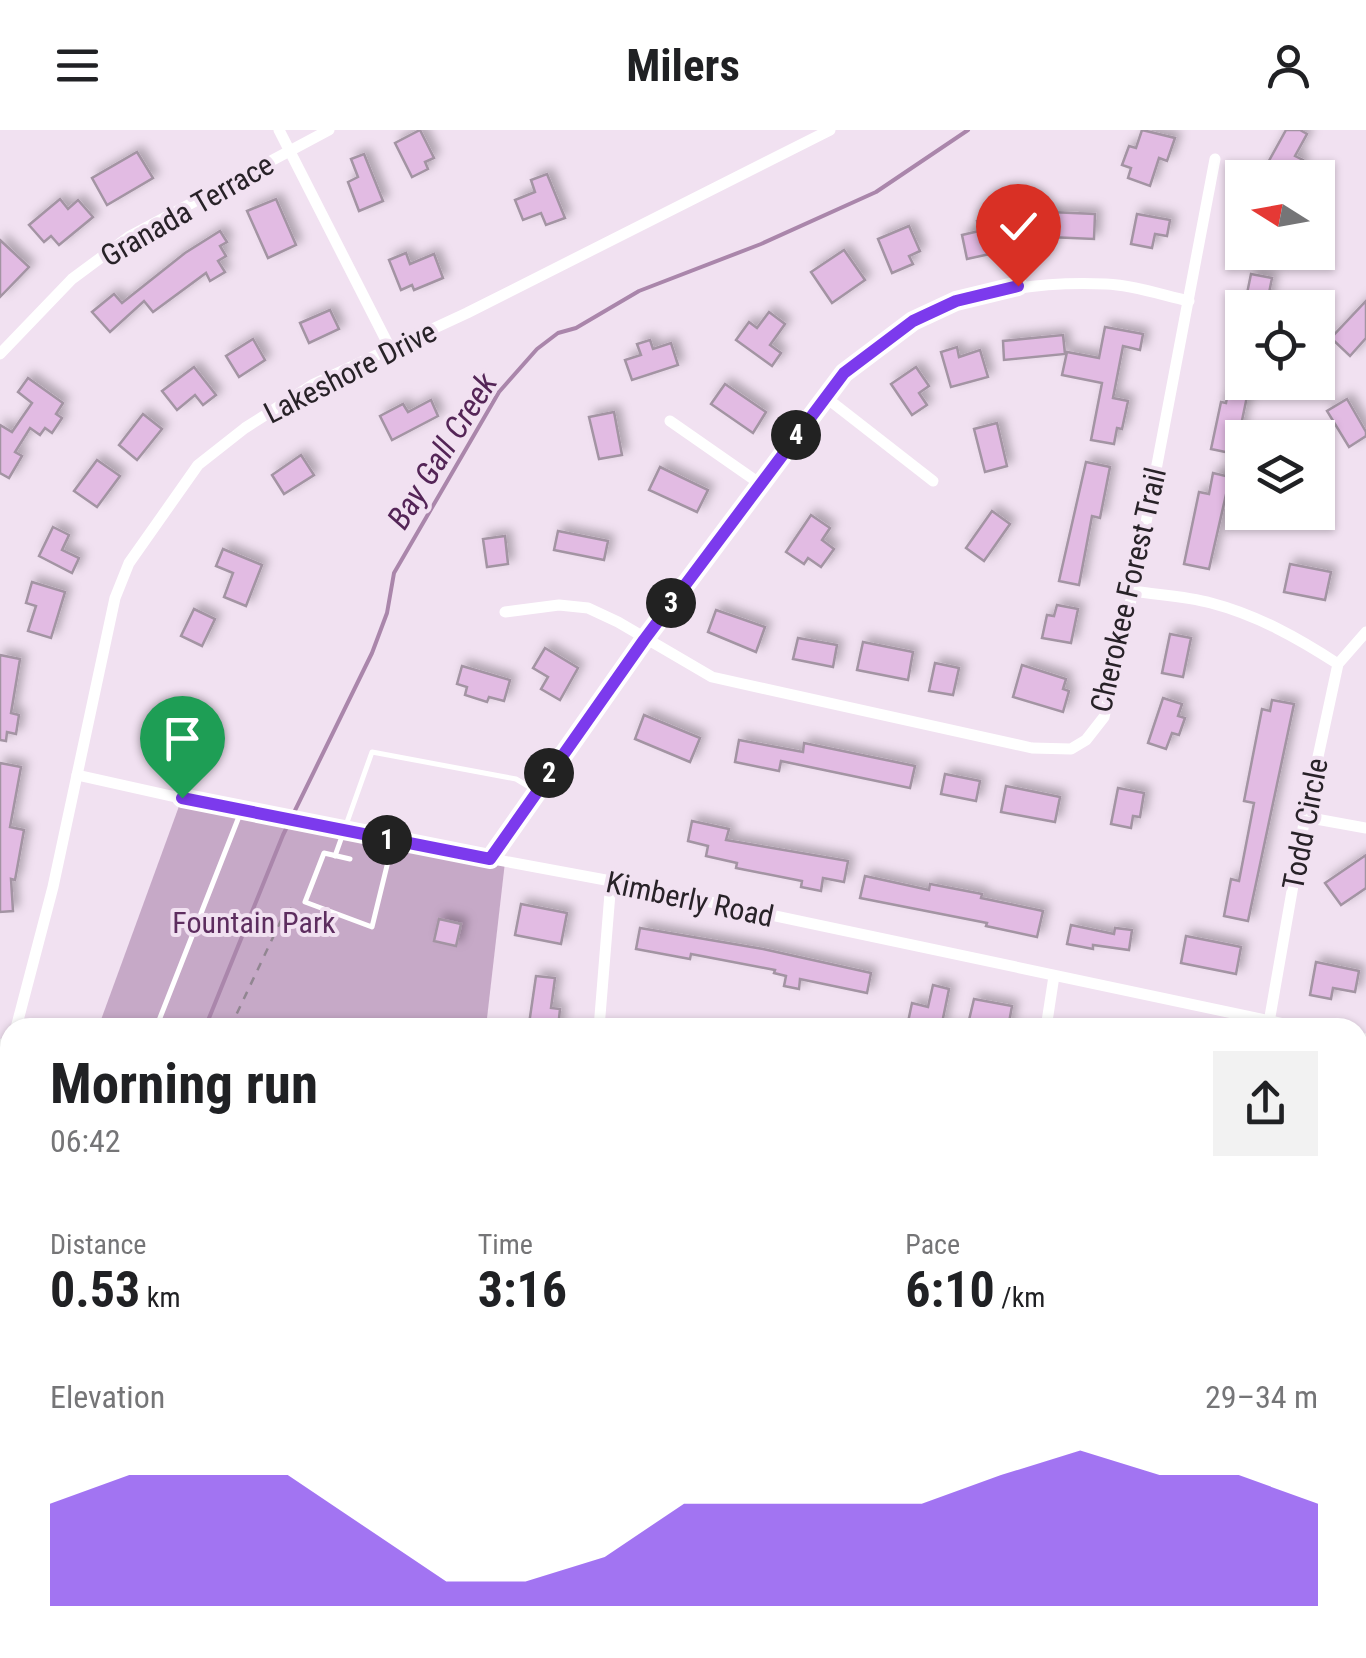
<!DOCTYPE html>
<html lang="en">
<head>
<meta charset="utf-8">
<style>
  body { margin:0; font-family:"Roboto Condensed",sans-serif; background:#f2f2f2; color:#202124; height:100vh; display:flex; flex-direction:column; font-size:38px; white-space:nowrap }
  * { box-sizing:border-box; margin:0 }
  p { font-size:32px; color:#757577 }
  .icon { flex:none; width:55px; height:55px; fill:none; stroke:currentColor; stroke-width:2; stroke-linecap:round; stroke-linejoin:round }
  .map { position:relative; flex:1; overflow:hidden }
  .side { position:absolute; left:0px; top:888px; width:1368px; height:642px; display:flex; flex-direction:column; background:#fff; border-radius:30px 30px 0 0; box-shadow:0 2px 8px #0004 }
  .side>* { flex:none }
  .needle { width:65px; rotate:281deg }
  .controls { position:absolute; left:1225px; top:30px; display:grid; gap:20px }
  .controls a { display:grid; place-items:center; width:110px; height:110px; border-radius:0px; background:#fff; box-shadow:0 2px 8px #0004; font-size:50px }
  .pin { position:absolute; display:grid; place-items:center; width:85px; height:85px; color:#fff; margin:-102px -42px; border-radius:50% 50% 50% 0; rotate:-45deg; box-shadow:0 0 10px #0007 }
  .pin .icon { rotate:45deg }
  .km { position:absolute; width:50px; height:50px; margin:-25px; border-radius:50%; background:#222; color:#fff; font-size:28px; line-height:50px; text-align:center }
  .round { display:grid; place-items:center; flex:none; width:105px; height:105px; border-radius:0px; background:#f2f2f2 }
  .head { display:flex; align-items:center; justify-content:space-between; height:170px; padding:0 50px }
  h1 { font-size:55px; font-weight:700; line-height:75px }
  .metrics { display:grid; grid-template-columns:repeat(3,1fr); gap:15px; height:170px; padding:10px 50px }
  .metrics div { display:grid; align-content:center }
  .metrics b { font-size:50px; font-weight:700 }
  .metrics small { font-size:28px; font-weight:400 }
  .metrics p { font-size:28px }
  .chart { height:280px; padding:20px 50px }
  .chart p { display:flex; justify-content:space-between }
  .chart svg { width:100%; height:180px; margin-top:10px; fill:#7c3aed; opacity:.7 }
  header { display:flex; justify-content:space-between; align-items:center; height:130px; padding:0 50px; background:#fff; font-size:45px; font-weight:700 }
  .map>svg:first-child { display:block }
  .green { fill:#c6a9c7 }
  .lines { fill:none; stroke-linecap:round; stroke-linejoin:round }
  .stream { stroke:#aa86ab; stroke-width:4 }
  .building { fill:#e2bbe3; stroke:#a394a3; stroke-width:2.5; filter:url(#shadow) }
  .path { stroke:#918691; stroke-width:2.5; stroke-dasharray:8 8; stroke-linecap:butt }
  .service { stroke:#fff; stroke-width:5 }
  .minor { stroke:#fff; stroke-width:11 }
  .route-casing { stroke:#fff; stroke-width:20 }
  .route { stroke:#7c3aed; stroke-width:12 }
  .labels { text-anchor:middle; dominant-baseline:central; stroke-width:8; stroke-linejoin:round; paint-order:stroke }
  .street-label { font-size:30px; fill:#282228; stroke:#f1e1f1 }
  .park-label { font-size:30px; fill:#5d2d5f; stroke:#f1e1f1 }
  .water-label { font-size:32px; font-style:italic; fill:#542557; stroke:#f1e1f1 }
</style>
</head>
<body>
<header><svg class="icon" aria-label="menu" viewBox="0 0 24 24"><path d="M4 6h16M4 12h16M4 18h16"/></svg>Milers<svg class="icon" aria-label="person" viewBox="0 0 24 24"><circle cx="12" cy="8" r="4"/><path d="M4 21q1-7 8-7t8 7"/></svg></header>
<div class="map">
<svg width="1366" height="1528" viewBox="0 0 1366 1528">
  <defs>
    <filter id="shadow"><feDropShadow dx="5.5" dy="-5.5" stdDeviation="5" flood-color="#0004"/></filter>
  </defs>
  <rect width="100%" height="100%" fill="#f1e1f1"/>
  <g class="green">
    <path d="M182,668L505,732L486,897L98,898Z"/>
    <path d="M10,997V1514L0,1528V999Z"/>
  </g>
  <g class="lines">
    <g class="stream">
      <path d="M205,898L283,705L372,523L387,483L394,443L499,262L537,219L558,203L576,198L639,161L761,114L876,62L968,0"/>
      <path d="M0,1285L10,1270"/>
    </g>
  </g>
  <g class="building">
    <path d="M420,0L434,28L425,32L428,39L412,47L395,13Z"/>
    <path d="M1142,0L1175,8L1167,31L1159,28L1150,56L1128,48L1131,38L1122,35L1129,16L1136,18Z"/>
    <path d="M1286,0H1300L1307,4L1295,26L1303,30L1296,44L1288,40L1283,48L1265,38Z"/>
    <path d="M137,22L153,48L107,75L92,48Z"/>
    <path d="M364,24L383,71L359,81L348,52L358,47L351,29Z"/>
    <path d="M547,44L565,88L546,95L541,83L523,90L515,70L535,62L531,50Z"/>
    <path d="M60,69L68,79L78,70L93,87L59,115L51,106L44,112L29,95Z"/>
    <path d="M276,69L296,115L268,128L247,81Z"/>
    <path d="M1050,82L1095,84L1094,109L1049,107Z"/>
    <path d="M1137,84L1170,90L1167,106L1155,104L1152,118L1131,114Z"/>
    <path d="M995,87L998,100L1012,96L1017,118L967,129L962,105L979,101L977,91Z"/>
    <path d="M909,96L920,121L909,126L913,134L892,143L878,109Z"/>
    <path d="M220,101L227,112L220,116L226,126L218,131L225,142L210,151L206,143L153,182L144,171L110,202L92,182L114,164L122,173L185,123Z"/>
    <path d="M0,110L29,137L0,167Z"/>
    <path d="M844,120L865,150L832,173L811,142Z"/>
    <path d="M406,123L410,134L434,124L443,148L414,160L412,155L401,160L389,130Z"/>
    <path d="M1251,144L1272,148L1266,178H1244Z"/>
    <path d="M1366,171V208L1350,226L1331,208Z"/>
    <path d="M330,180L339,199L309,213L300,193Z"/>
    <path d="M769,182L785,194L770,215L781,223L772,236L736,210L749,192L757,198Z"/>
    <path d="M1105,197L1143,204L1140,220L1123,216L1113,268L1128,271L1122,299L1117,298L1114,314L1091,310L1102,253L1062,245L1067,222L1099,228Z"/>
    <path d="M1063,205L1065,224L1004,230L1003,211Z"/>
    <path d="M253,209L265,230L239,247L226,226Z"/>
    <path d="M650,210L653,219L671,213L678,235L632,250L625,230L641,225L637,214Z"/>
    <path d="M1237,214H1242V252H1250L1235,324L1211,319L1221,272L1226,273Z"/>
    <path d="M957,217L959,227L980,220L988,247L951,257L941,222Z"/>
    <path d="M194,237L216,265L203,275L195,265L177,280L162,261Z"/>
    <path d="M916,237L929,256L919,263L927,275L912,285L891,254Z"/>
    <path d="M28,248L63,273L56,284L62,288L52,303L45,298L40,305L30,298L15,322L22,326L9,348L0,343V295L12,302L32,273L18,262Z"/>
    <path d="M725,254L766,282L753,303L711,274Z"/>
    <path d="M1347,269L1366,302V306L1349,317L1327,281Z"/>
    <path d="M431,270L438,286L392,310L380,286L403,274L408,282Z"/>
    <path d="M614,282L622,325L599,329L589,287Z"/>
    <path d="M143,284L162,299L137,330L119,315Z"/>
    <path d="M997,293L1007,336L985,342L974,299Z"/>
    <path d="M301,325L314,345L284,364L272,345Z"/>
    <path d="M97,330L120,346L97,377L74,361Z"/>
    <path d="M1086,332L1110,337L1100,388L1092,386L1079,455L1059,451Z"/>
    <path d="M660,337L708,360L697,382L649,360Z"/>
    <path d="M1213,343L1230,347L1209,439L1184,434L1199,362L1209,364Z"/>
    <path d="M992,381L1010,394L984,431L966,418Z"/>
    <path d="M811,385L830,398L822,410L834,419L821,437L808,428L804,434L786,422Z"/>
    <path d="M53,397L69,405L62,420L79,428L72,443L39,426Z"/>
    <path d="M558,401L608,411L604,430L554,420Z"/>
    <path d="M505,406L508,434L487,437L483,409Z"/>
    <path d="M223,419L262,435L246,476L224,467L233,443L216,436Z"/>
    <path d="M1290,434L1331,442L1325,470L1284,462Z"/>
    <path d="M32,452L65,462L51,508L28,501L36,476L26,473Z"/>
    <path d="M1057,475L1078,479L1071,513L1042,508L1047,485L1054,486Z"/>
    <path d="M194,479L215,489L202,516L181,506Z"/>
    <path d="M716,480L765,497L756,522L708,502Z"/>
    <path d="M1170,504L1191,508L1183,547L1162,543Z"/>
    <path d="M798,508L837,515L833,537L793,529Z"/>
    <path d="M863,512L913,522L908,550L857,540Z"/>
    <path d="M545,518L578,538L560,570L541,559L548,547L533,538Z"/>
    <path d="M0,525L20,529L11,583L19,585L16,604L7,602L6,611L0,610Z"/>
    <path d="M935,533L959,538L953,565L929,561Z"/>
    <path d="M1022,535L1066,549L1063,559L1069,561L1063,582L1013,567Z"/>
    <path d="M462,536L510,550L504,571L489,567L487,572L465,565L467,557L457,554Z"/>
    <path d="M1163,568L1182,574L1178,586L1185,588L1179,605L1172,603L1166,619L1148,613Z"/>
    <path d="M1272,570L1294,574L1248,791L1224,786L1231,749L1239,751L1254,673L1244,671L1262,579L1270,581Z"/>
    <path d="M644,585L700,608L690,632L635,609Z"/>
    <path d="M739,610L803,622L804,613L915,636L910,658L781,631L779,641L735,632Z"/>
    <path d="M0,633L21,637L10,697L24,700L15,750L11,749L13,781L0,782Z"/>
    <path d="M945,644L980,651L976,671L941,664Z"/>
    <path d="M1006,656L1060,667L1055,692L1001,682Z"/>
    <path d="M1118,658L1144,663L1140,687L1133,686L1131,698L1111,694Z"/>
    <path d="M692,691L729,699L726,710L848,731L844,752L823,748L821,761L801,757L802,751L736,738L737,733L706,726L708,716L688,711Z"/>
    <path d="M1366,725V758L1341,775L1325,753Z"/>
    <path d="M865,746L929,760L930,754L982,764L981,768L1043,781L1037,807L986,796L987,793L860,768Z"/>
    <path d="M521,774L567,783L561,814L515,805Z"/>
    <path d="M439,789L461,794L456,816L434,811Z"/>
    <path d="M1071,795L1114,804L1115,798L1132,800L1129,820L1093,815V819L1067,814Z"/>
    <path d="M640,798L763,819L871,843L867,863L800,849L799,859L784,856L786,846L774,843L775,840L691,824L690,829L636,819Z"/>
    <path d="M1186,806L1241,817L1236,844L1181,833Z"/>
    <path d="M1316,832L1359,841L1355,862L1333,858L1331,869L1310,865Z"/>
    <path d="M536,846L555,848L551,878L560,879L558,898L529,894Z"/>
    <path d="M933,855L949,859L941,898L908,892L912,873L928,877Z"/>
    <path d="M974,869L1012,876L1008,898H989L990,894L969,890Z"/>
  </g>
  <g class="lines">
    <g class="path">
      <path d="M230,898L285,782L294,777"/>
      <path d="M0,1353L10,1339"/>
    </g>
    <g class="service">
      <path d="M335,726L372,622L516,649L536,661"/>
      <path d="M350,729L324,723L305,772L372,797L393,711"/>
      <path d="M156,898L240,684"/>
      <path d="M0,1062L10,1061"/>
      <path d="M0,1150L9,1157"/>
    </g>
    <g class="minor">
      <path d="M279,0L391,220"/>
      <path d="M0,224L72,149L130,106L329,0"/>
      <path d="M824,266L933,351"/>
      <path d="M670,291L759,353"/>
      <path d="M1133,461C1158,465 1186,466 1211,473C1257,485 1298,508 1338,534"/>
      <path d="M505,482L559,475L588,478L618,492L712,547L1032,618L1071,619L1086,610L1104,587L1133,461L1215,29"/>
      <path d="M77,645L261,686L611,751L1303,898"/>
      <path d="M1305,687L1366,698"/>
      <path d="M490,729L644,509L824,266C900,179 993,149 1106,154C1133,155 1162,165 1189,171"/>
      <path d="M16,898L53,757L115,468L129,433L198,335L245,298L314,254L467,183L830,0"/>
      <path d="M599,898L611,751"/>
      <path d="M1046,898L1054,846"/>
      <path d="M1268,898L1305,687L1338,534L1366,502"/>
      <path d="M1358,908L1366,909"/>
      <path d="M0,917L10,908"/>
      <path d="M1358,1114L1366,1116"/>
      <path d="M1358,1338L1366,1340"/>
      <path d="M349,1520L354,1528"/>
      <path d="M800,1520L841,1528"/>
      <path d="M1245,1520L1275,1528"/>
      <path d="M120,1528L124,1520"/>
      <path d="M947,1528L949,1520"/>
    </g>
  </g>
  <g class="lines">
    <defs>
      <path id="route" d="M182,668L490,729L644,510L844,243L913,191L956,171L1018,156"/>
    </defs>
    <use href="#route" class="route-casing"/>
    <use href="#route" class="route"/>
  </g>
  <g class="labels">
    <g class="street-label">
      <text transform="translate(187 80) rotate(-30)">Granada Terrace</text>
      <text transform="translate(350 242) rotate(-27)">Lakeshore Drive</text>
      <text transform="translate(1128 460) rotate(-77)">Cherokee Forest Trail</text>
      <text transform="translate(1305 694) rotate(-79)">Todd Circle</text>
      <text transform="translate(690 769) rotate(12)">Kimberly Road</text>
    </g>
    <g class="park-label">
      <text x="254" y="792">Fountain Park</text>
    </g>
    <g class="water-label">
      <text transform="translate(442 321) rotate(-58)">Bay Gall Creek</text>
    </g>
  </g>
</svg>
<div class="controls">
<a><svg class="needle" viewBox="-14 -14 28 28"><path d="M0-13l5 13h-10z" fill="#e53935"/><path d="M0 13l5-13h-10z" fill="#757577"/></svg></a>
<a><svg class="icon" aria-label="locate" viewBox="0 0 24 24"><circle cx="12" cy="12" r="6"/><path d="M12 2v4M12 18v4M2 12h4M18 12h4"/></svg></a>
<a><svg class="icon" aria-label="layers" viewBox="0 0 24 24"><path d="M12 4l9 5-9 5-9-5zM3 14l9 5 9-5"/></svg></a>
</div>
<div class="pin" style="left:182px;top:668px;background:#1e9e55"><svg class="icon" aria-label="arrive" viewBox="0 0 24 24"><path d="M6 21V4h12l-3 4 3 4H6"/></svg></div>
<div class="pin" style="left:1018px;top:156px;background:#d93025"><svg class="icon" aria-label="check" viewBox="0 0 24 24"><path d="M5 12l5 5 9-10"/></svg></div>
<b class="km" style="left:387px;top:710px">1</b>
<b class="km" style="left:549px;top:643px">2</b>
<b class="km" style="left:671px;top:473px">3</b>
<b class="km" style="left:796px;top:305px">4</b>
<section class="side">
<div class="head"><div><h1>Morning run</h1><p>06:42</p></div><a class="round"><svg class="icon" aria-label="share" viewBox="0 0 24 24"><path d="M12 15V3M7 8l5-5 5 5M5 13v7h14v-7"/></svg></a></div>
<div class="metrics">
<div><p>Distance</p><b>0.53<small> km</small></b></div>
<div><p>Time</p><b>3:16</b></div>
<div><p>Pace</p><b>6:10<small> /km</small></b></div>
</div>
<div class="chart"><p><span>Elevation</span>29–34 m</p>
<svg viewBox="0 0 160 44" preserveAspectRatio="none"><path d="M0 44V19L10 12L20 12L30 12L40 25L50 38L60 38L70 32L80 19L90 19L100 19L110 19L120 12L130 6L140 12L150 12L160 19V44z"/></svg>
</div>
</section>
</div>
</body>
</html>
